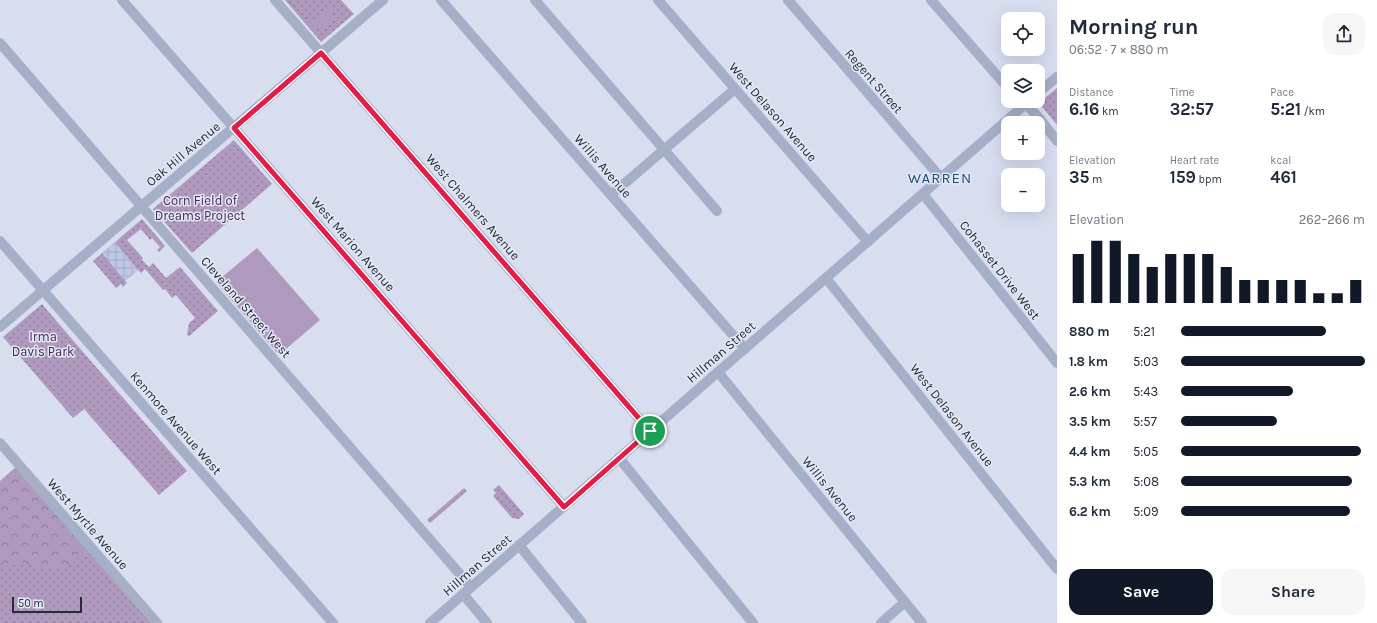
<!DOCTYPE html>
<html lang="en">
<head>
<meta charset="utf-8">
<style>
  body { margin:0; font-family:Karla,sans-serif; background:#f6f6f7; color:#1f2937; height:100vh; display:flex; flex-direction:column; font-size:15px; white-space:nowrap }
  * { box-sizing:border-box; margin:0 }
  p { font-size:13px; color:#747a83 }
  .icon { flex:none; width:22px; height:22px; fill:none; stroke:currentColor; stroke-width:2; stroke-linecap:round; stroke-linejoin:round }
  .map { position:relative; flex:1; overflow:hidden }
  .details { display:flex; flex-direction:column; background:#fff; width:320px }
  .details>* { flex:none }
  .fabs { position:absolute; left:1001px; top:12px; display:grid; gap:8px }
  .fabs a { display:grid; place-items:center; width:44px; height:44px; border-radius:8px; background:#fff; box-shadow:0 4px 16px #0002; font-size:20px }
  .scale { position:absolute; left:12px; bottom:10px; width:70px; box-sizing:border-box; padding-left:4px; border:2px solid #262c33; border-top:0; font-size:11px; line-height:14px; white-space:nowrap; color:#262c33; -webkit-text-stroke:3px #e4e8f8; paint-order:stroke }
  .pin { position:absolute; display:grid; place-items:center; width:34px; height:34px; color:#fff; margin:-17px; border:2px solid #fff; border-radius:50%; box-shadow:0 1px 4px #0007 }
  .round { display:grid; place-items:center; flex:none; width:42px; height:42px; border-radius:12px; background:#f6f6f7 }
  .headline { display:flex; align-items:center; justify-content:space-between; height:68px; padding:0 12px }
  h1 { font-size:22px; font-weight:700; line-height:30px }
  .figures { display:grid; grid-template-columns:repeat(3,1fr); gap:6px; height:68px; padding:4px 12px }
  .figures div { display:grid; align-content:center }
  .figures b { font-size:17px; font-weight:700 }
  .figures small { font-size:11px; font-weight:400 }
  .figures p { font-size:11px }
  .chart { height:112px; padding:8px 12px }
  .chart p { display:flex; justify-content:space-between }
  .chart svg { width:100%; height:72px; margin-top:4px; stroke:#111827; stroke-width:6 }
  .button { display:flex; gap:8px; margin-top:auto; padding:8px 12px }
  .button a { flex:1; height:46px; border-radius:12px; background:#111827; color:#fff; font-size:16px; font-weight:700; line-height:46px; text-align:center }
  .button a+a { background:#f6f6f7; color:#1f2937 }
  ul { padding:0 12px; list-style:none; font-size:13px }
  li { display:grid; grid-template-columns:64px 48px 1fr; align-items:center; height:30px }
  li i { height:10px; border-radius:5px; background:#111827 }
  main { display:flex; flex:1; min-height:0 }
  .map>svg:first-child { display:block }
  .grass { fill:url(#grass-dots) }
  .forest { fill:url(#forest-crowns) }
  .garden { fill:#af99be }
  .plaza { fill:url(#plaza-grid) }
  .lines { fill:none; stroke-linecap:round; stroke-linejoin:round }
  .minor { stroke:#a5afc7; stroke-width:10 }
  .route-casing { stroke:#fff; stroke-width:8 }
  .route { stroke:#e11d48; stroke-width:5 }
  .labels { text-anchor:middle; dominant-baseline:central; stroke-width:3; stroke-linejoin:round; paint-order:stroke }
  .street-label { font-size:13px; fill:#262c33; stroke:#e4e8f8 }
  .park-label { font-size:13px; fill:#422b51; stroke:#e4e8f8 }
  .quarter-label { font-size:15px; letter-spacing:1px; fill:#22517f; stroke:#e4e8f8 }
</style>
</head>
<body>
<main>
<div class="map">
<svg width="1057" height="623" viewBox="0 0 1057 623">
  <defs>
    <pattern id="grass-dots" width="8" height="8" patternUnits="userSpaceOnUse"><rect width="8" height="8" fill="#af99be"/><path d="M2 2h.1M6 6h.1" fill="none" stroke="#8e7d9b" stroke-width="1.8" stroke-linecap="round"/></pattern>
    <pattern id="forest-crowns" width="20" height="18" patternUnits="userSpaceOnUse"><rect width="20" height="18" fill="#af99be"/><path d="M2 6a3 3 0 1 1 6 0M12 15a3 3 0 1 1 6 0" fill="none" stroke="#8e7d9b"/></pattern>
    <pattern id="plaza-grid" width="8" height="8" patternUnits="userSpaceOnUse"><rect width="8" height="8" fill="#bfc7e8"/><path d="M0 4h8M4 0v8" fill="none" stroke="#a4abc7"/></pattern>
  </defs>
  <rect width="100%" height="100%" fill="#d8ddf0"/>
  <g class="grass">
    <path d="M285,0H341L354,14L321,42Z"/>
    <path d="M1057,88V125L1039,103Z"/>
    <path d="M234,140L272,184L192,253L153,209Z"/>
    <path d="M142,219L165,246L159,252L157,250L160,247L152,238L150,240L141,229L127,240L143,258L142,260L149,267L153,263L166,278L180,267L218,311L189,336L187,335L189,323L195,318L176,295L172,298L165,289L163,290L145,269L141,273L138,270L125,281L127,283L123,287L121,284L116,288L93,261Z"/>
    <path d="M42,304L83,352L187,471L159,495L84,409L73,418L3,337Z"/>
    <path d="M499,485L524,514L519,519L512,518L493,496L496,493L493,490Z"/>
    <path d="M464,488L467,491L430,523L427,520Z"/>
    <path d="M58,510L157,623H0V559Z"/>
  </g>
  <path class="forest" d="M19,464L91,547L74,562L61,569H42L23,562L0,568V481Z"/>
  <g class="garden">
    <path d="M328,8H333L334,12C330,22 324,31 312,26L310,23L311,20L320,16Z"/>
    <path d="M257,248L320,320L279,355L216,282Z"/>
  </g>
  <path class="plaza" d="M115,242L138,270L125,281L102,253Z"/>
  <g class="lines">
    <g class="minor">
      <path d="M122,0L234,128L564,507"/>
      <path d="M275,0L650,431"/>
      <path d="M441,0L745,349"/>
      <path d="M535,0L717,211"/>
      <path d="M658,0L868,242"/>
      <path d="M788,0L941,178"/>
      <path d="M931,0L1008,88"/>
      <path d="M0,43L471,587"/>
      <path d="M1038,93L1057,77"/>
      <path d="M1023,101L1040,119L1057,141"/>
      <path d="M923,194L1057,363"/>
      <path d="M611,195L735,89"/>
      <path d="M0,241L333,623"/>
      <path d="M826,278L1057,569"/>
      <path d="M0,327L383,0"/>
      <path d="M718,372L922,623"/>
      <path d="M0,443L157,623"/>
      <path d="M619,458L753,623"/>
      <path d="M519,545L582,623"/>
      <path d="M463,594L487,623"/>
      <path d="M430,623L1029,101"/>
      <path d="M881,623L905,602"/>
    </g>
  </g>
  <g class="lines">
    <defs>
      <path id="route" d="M321,53L650,431L564,507L234,128Z"/>
    </defs>
    <use href="#route" class="route-casing"/>
    <use href="#route" class="route"/>
  </g>
  <g class="labels">
    <g class="street-label">
      <text transform="translate(874 81) rotate(49)">Regent Street</text>
      <text transform="translate(773 112) rotate(49)">West Delason Avenue</text>
      <text transform="translate(183 154) rotate(-40)">Oak Hill Avenue</text>
      <text transform="translate(603 166) rotate(49)">Willis Avenue</text>
      <text transform="translate(473 207) rotate(49)">West Chalmers Avenue</text>
      <text transform="translate(353 244) rotate(49)">West Marion Avenue</text>
      <text transform="translate(1000 270) rotate(52)">Cohasset Drive West</text>
      <text transform="translate(246 307) rotate(49)">Cleveland Street West</text>
      <text transform="translate(721 352) rotate(-41)">Hillman Street</text>
      <text transform="translate(952 415) rotate(52)">West Delason Avenue</text>
      <text transform="translate(176 423) rotate(49)">Kenmore Avenue West</text>
      <text transform="translate(830 489) rotate(51)">Willis Avenue</text>
      <text transform="translate(88 524) rotate(49)">West Myrtle Avenue</text>
      <text transform="translate(477 565) rotate(-41)">Hillman Street</text>
    </g>
    <g class="park-label">
      <text x="200" y="200">Corn Field of<tspan x="200" dy="15">Dreams Project</tspan></text>
      <text x="43" y="336">Irma<tspan x="43" dy="15">Davis Park</tspan></text>
    </g>
    <g class="quarter-label">
      <text x="940" y="178">WARREN</text>
    </g>
  </g>
</svg>
<div class="fabs">
<a><svg class="icon" aria-label="locate" viewBox="0 0 24 24"><circle cx="12" cy="12" r="6"/><path d="M12 2v4M12 18v4M2 12h4M18 12h4"/></svg></a>
<a><svg class="icon" aria-label="layers" viewBox="0 0 24 24"><path d="M12 4l9 5-9 5-9-5zM3 14l9 5 9-5"/></svg></a>
<a>+</a>
<a>−</a>
</div>
<div class="scale">50 m</div>
<div class="pin" style="left:650px;top:431px;background:#1e9e55"><svg class="icon" aria-label="arrive" viewBox="0 0 24 24"><path d="M6 21V4h12l-3 4 3 4H6"/></svg></div>
</div>
<section class="details">
<div class="headline"><div><h1>Morning run</h1><p>06:52 · 7 × 880 m</p></div><a class="round"><svg class="icon" aria-label="share" viewBox="0 0 24 24"><path d="M12 15V3M7 8l5-5 5 5M5 13v7h14v-7"/></svg></a></div>
<div class="figures">
<div><p>Distance</p><b>6.16<small> km</small></b></div>
<div><p>Time</p><b>32:57</b></div>
<div><p>Pace</p><b>5:21<small> /km</small></b></div>
</div>
<div class="figures">
<div><p>Elevation</p><b>35<small> m</small></b></div>
<div><p>Heart rate</p><b>159<small> bpm</small></b></div>
<div><p>kcal</p><b>461</b></div>
</div>
<div class="chart"><p><span>Elevation</span>262–266 m</p>
<svg viewBox="0 0 160 44" preserveAspectRatio="none"><path d="M5 44V14M15 44V6M25 44V6M35 44V14M45 44V22M55 44V14M65 44V14M75 44V14M85 44V22M95 44V30M105 44V30M115 44V30M125 44V30M135 44V38M145 44V38M155 44V30"/></svg>
</div>
<ul>
<li><b>880 m</b>5:21<i style="width:79%"></i></li>
<li><b>1.8 km</b>5:03<i style="width:100%"></i></li>
<li><b>2.6 km</b>5:43<i style="width:61%"></i></li>
<li><b>3.5 km</b>5:57<i style="width:52%"></i></li>
<li><b>4.4 km</b>5:05<i style="width:98%"></i></li>
<li><b>5.3 km</b>5:08<i style="width:93%"></i></li>
<li><b>6.2 km</b>5:09<i style="width:92%"></i></li>
</ul>
<div class="button"><a>Save</a><a>Share</a></div>
</section>
</main>
</body>
</html>
